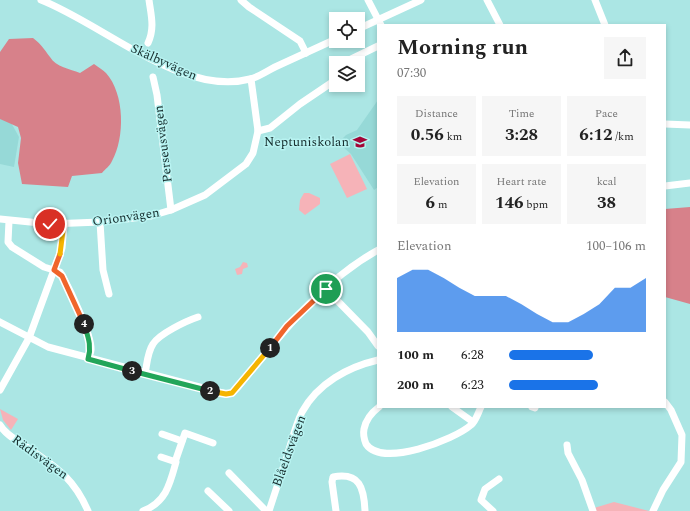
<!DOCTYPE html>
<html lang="en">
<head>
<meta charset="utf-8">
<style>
  body { margin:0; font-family:Spectral,serif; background:#f6f6f6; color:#222; height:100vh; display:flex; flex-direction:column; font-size:15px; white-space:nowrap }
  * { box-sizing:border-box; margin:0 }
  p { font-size:13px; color:#767676 }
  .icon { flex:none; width:22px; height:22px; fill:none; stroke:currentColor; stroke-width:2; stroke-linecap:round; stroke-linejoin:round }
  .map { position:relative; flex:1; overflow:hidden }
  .drawer { position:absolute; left:377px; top:24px; width:289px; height:384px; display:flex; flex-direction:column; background:#fff; border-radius:0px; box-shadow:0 2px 6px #0003 }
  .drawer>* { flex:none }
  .controls { position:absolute; left:329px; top:12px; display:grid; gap:8px }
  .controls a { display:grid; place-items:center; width:36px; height:36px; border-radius:0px; background:#fff; box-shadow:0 2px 6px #0003; font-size:20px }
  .pin { position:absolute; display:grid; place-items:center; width:34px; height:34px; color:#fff; margin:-17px; border:2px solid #fff; border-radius:50%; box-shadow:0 1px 4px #0007 }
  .km { position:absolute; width:20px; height:20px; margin:-10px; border-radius:50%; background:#222; color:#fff; font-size:11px; line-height:20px; text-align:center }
  .round { display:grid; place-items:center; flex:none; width:42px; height:42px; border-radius:0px; background:#f6f6f6 }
  .overview { display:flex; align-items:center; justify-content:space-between; height:68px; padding:0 20px }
  h1 { font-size:22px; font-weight:700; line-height:30px }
  .metrics { display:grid; grid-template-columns:repeat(3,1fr); gap:6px; height:68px; padding:4px 20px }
  .metrics div { display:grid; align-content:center; border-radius:0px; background:#f6f6f6; text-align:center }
  .metrics b { font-size:17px; font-weight:700 }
  .metrics small { font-size:11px; font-weight:400 }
  .metrics p { font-size:11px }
  .chart { height:112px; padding:8px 20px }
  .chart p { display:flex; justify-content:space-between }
  .chart svg { width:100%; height:72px; margin-top:4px; fill:#1a73e8; opacity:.7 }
  ul { padding:0 20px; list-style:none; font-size:13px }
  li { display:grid; grid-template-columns:64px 48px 1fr; align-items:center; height:30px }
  li i { height:10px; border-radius:5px; background:#1a73e8 }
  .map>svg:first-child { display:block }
  .built { fill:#96d9d7 }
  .green { fill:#f6b3b8 }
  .forest { fill:#d7818a }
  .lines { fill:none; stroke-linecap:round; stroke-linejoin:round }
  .minor { stroke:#fff; stroke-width:7 }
  .split-1-casing { stroke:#fff; stroke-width:8 }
  .split-2-casing { stroke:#fff; stroke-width:8 }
  .split-3-casing { stroke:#fff; stroke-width:8 }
  .split-4-casing { stroke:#fff; stroke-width:8 }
  .split-5-casing { stroke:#fff; stroke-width:8 }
  .split-6-casing { stroke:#fff; stroke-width:8 }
  .split-1 { stroke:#f0652b; stroke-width:5 }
  .split-2 { stroke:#f5b400; stroke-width:5 }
  .split-3 { stroke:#22a559; stroke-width:5 }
  .split-4 { stroke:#22a559; stroke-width:5 }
  .split-5 { stroke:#f0652b; stroke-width:5 }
  .split-6 { stroke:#f5b400; stroke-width:5 }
  .labels { text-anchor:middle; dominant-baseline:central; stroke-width:3; stroke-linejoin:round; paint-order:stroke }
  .street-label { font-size:13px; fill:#152c2c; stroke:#b8f3f1 }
  .poi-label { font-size:13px; fill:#152c2c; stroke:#b8f3f1; text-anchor:end }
</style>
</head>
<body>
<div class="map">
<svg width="690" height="511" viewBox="0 0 690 511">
  <rect width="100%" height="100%" fill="#abe6e4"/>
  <g class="built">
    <path d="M378,100V187L374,190L351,154L342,146L343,138L346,135L357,130Z"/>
    <path d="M3,108L19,137L14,167L0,164V109Z"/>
  </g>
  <g class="green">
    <path d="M350,154L367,189L347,198L330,164Z"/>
    <path d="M304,193H309L320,198V204L305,215L299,210L300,200Z"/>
    <path d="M243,262L247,263L248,267L243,269L242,274L237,275L235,269L240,267Z"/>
    <path d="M0,409L18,419L11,430L3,420Z"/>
    <path d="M614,502L649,511H595L594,508Z"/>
  </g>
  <g class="forest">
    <path d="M33,38C43,46 43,48 50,57C56,67 70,69 80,73L94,64C98,67 103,70 106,73C125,94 125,138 112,161C110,166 105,169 102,173L72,176L68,187L22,184L18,163L21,138L18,127L0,119V52L9,39Z"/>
    <path d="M690,207V304L665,297V209Z"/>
  </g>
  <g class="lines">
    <g class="minor">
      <path d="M41,0C103,24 182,97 250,79C259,77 267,71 275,67C295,58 316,48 336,39"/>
      <path d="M241,0L249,7L300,41L306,53"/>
      <path d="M368,0L381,25"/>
      <path d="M487,0L500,25"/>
      <path d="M595,0L605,25"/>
      <path d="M358,29L421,0"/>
      <path d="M148,43C155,28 151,15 149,0"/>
      <path d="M343,63L378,46"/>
      <path d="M153,77L157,95L171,210"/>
      <path d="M665,124L690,125"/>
      <path d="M258,131L270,128L300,104L334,81"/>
      <path d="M665,186L690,183"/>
      <path d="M0,219L50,224L100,222L151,216L171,210L205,195L246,164L253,153L258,131L251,79"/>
      <path d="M9,221L8,242L12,247L44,267L60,272L62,275C70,290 92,335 91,350C91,353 89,356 88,359"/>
      <path d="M100,222L103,270L109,294"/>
      <path d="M326,289L368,332L378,346"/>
      <path d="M0,322L48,347L226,394L232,393L238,387C279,337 320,282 378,250"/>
      <path d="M145,374C147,365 147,353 153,344C159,334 186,321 198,317"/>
      <path d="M0,390L29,338L62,248L64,223"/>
      <path d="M379,407C371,413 366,419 364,429C363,434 364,439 366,444C382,468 454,440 471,425C476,421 478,413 481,407"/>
      <path d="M452,407L473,422"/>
      <path d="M532,407L535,408"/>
      <path d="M0,425C5,434 16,440 24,445C54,466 73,476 88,511"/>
      <path d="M162,434L182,441"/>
      <path d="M567,445L568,453L582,480L593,511"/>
      <path d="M175,462L185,433L213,443"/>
      <path d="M229,473L266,511"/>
      <path d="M208,491L229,511"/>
      <path d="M143,511C166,502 170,484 176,462L161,457"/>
      <path d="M269,511C275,493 281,474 287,456C292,441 295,426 302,412C318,383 348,367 378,360"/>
      <path d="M336,511L332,482L333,477C360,472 364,488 365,511"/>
      <path d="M493,511L481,500L485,489L499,479"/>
      <path d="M653,511L663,490L681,462L682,435L671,410L665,402"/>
    </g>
  </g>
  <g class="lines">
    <defs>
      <path id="split-1" d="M270,348L287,326L326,289"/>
      <path id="split-2" d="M210,391L226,394L232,393L270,348"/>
      <path id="split-3" d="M132,371L210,391"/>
      <path id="split-4" d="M84,324C88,337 92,346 88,359L132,371"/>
      <path id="split-5" d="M60,254L54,270L62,276L84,324"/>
      <path id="split-6" d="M50,224L64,223L60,254"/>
    </defs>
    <use href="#split-1" class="split-1-casing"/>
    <use href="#split-2" class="split-2-casing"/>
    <use href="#split-3" class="split-3-casing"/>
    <use href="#split-4" class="split-4-casing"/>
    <use href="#split-5" class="split-5-casing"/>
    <use href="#split-6" class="split-6-casing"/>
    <use href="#split-1" class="split-1"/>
    <use href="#split-2" class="split-2"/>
    <use href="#split-3" class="split-3"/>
    <use href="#split-4" class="split-4"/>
    <use href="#split-5" class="split-5"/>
    <use href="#split-6" class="split-6"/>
  </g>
  <defs>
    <symbol id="school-bare" viewBox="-9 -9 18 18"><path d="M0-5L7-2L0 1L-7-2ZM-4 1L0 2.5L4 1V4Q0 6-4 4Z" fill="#a30537" stroke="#b8f3f1" stroke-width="2.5" paint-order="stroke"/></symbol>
  </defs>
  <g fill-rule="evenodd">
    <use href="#school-bare" x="350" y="132" width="20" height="20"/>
  </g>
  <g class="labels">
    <g class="street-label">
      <text transform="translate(164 62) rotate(24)">Skälbyvägen</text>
      <text transform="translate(163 144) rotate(-97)">Perseusvägen</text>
      <text transform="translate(126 217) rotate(-8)">Orionvägen</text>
      <text transform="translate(289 451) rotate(-70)">Blåeldsvägen</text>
      <text transform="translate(40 457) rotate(36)">Rädisvägen</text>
    </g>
    <g class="poi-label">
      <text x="349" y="142">Neptuniskolan</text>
    </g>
  </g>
</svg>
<div class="controls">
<a><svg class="icon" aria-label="locate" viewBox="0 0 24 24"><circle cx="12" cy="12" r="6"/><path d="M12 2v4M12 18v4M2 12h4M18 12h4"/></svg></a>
<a><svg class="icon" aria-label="layers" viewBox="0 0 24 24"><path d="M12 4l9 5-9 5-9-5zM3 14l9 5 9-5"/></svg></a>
</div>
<div class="pin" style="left:326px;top:289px;background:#1e9e55"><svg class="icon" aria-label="arrive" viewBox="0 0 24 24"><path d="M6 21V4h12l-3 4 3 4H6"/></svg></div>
<div class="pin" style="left:50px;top:224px;background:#d93025"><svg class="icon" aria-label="check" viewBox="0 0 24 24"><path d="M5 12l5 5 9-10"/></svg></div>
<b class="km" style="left:270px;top:348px">1</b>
<b class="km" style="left:210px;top:391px">2</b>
<b class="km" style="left:132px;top:371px">3</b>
<b class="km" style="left:84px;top:324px">4</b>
<section class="drawer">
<div class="overview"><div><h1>Morning run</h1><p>07:30</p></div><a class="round"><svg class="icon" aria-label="share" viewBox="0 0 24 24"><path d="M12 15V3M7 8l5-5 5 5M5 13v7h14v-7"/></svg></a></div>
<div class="metrics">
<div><p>Distance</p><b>0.56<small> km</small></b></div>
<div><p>Time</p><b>3:28</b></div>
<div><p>Pace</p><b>6:12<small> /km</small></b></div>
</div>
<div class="metrics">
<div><p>Elevation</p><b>6<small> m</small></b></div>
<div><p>Heart rate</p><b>146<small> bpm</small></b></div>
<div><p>kcal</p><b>38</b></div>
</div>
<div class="chart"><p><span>Elevation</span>100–106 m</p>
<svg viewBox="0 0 160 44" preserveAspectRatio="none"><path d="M0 44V11L10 6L20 6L30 11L40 17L50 22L60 22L70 22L80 27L90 33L100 38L110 38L120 33L130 27L140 17L150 17L160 11V44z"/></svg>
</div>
<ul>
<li><b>100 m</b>6:28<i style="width:61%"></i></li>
<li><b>200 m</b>6:23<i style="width:65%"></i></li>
</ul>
</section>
</div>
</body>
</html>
